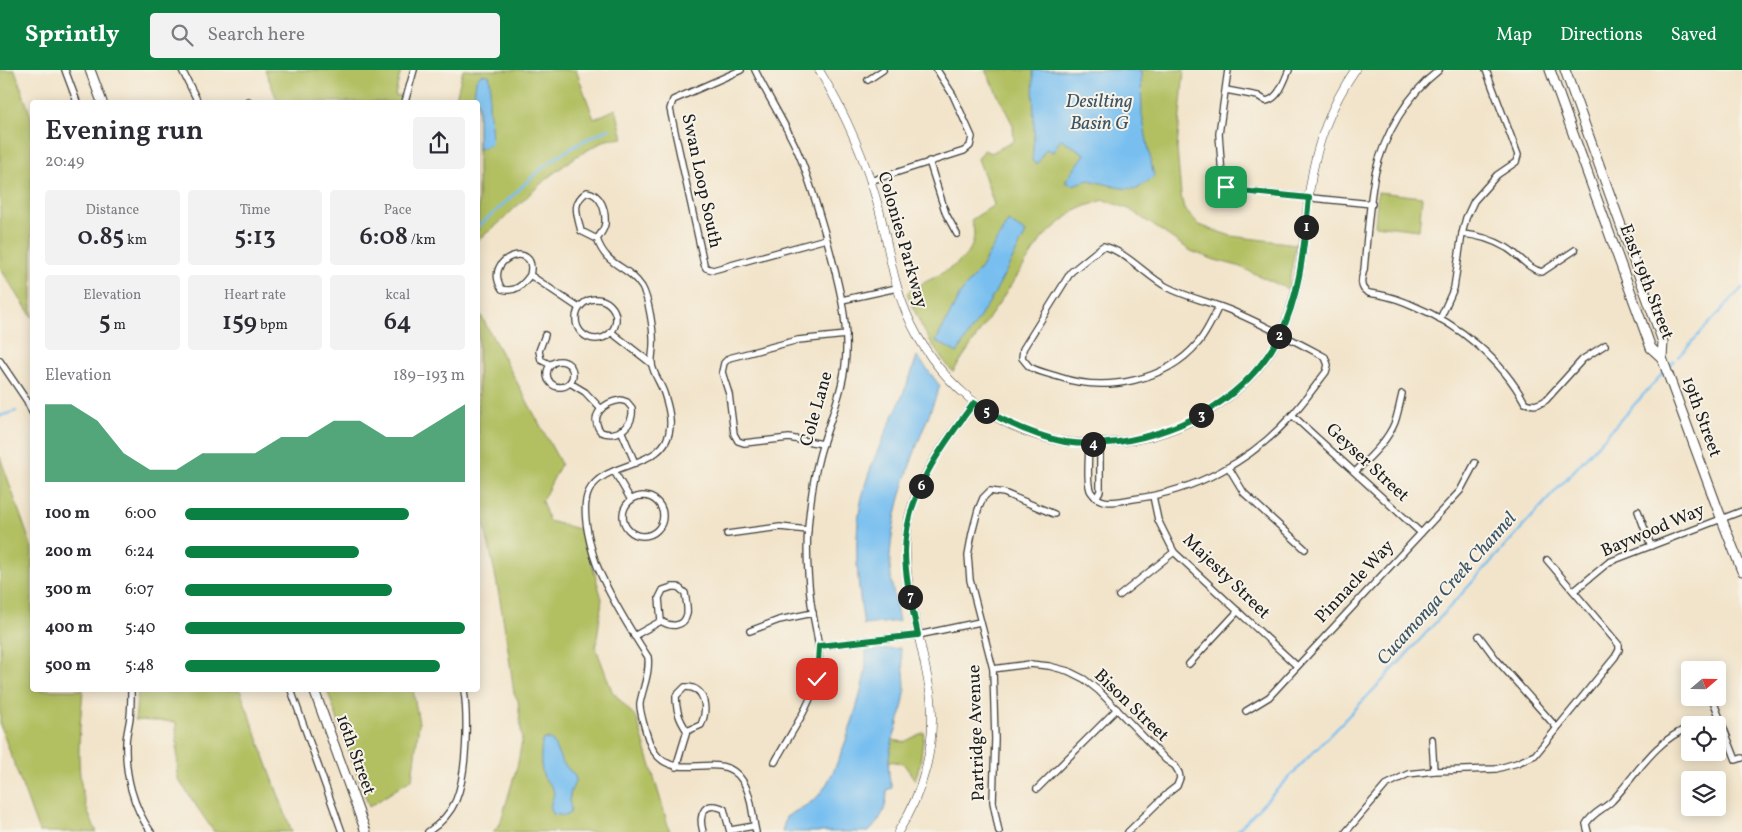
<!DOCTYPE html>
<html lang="en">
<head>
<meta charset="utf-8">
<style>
  body { margin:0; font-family:Vollkorn,serif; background:#f2f2f3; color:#2b2b33; height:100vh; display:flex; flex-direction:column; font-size:19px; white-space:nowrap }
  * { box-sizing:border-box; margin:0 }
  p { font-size:16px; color:#7c7c81 }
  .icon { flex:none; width:28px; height:28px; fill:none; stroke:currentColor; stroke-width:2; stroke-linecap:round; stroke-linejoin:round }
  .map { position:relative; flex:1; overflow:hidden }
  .sheet { position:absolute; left:30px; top:30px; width:450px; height:592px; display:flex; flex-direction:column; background:#fff; border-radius:5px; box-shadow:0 2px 12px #0003 }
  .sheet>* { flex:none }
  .needle { width:32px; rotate:70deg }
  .controls { position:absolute; left:1681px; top:591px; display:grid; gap:10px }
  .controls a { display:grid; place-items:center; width:45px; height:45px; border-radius:5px; background:#fff; box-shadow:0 2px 12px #0003; font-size:25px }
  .pin { position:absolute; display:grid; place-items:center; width:42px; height:42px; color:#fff; margin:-21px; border-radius:10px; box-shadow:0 2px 8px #0006 }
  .km { position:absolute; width:25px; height:25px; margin:-12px; border-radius:50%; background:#222; color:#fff; font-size:14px; line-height:25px; text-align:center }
  .round { display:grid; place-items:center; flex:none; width:52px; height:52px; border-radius:5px; background:#f2f2f3 }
  .headline { display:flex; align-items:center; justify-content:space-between; height:85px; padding:0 15px }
  h1 { font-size:28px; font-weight:600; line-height:38px }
  .figures { display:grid; grid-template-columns:repeat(3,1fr); gap:8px; height:85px; padding:5px 15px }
  .figures div { display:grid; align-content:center; border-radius:5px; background:#f2f2f3; text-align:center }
  .figures b { font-size:25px; font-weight:600 }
  .figures small { font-size:14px; font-weight:400 }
  .figures p { font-size:14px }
  .chart { height:140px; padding:10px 15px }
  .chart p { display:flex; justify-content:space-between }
  .chart svg { width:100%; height:90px; margin-top:5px; fill:#0b8043; opacity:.7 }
  ul { padding:0 15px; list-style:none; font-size:16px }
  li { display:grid; grid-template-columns:80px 60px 1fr; align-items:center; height:38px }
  li i { height:12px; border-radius:6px; background:#0b8043 }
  header { display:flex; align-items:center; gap:30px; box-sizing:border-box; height:70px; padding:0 25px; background:#0b8043; color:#fff }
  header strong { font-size:24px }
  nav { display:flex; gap:28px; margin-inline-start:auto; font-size:18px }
  .search { width:350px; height:45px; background:#f2f2f3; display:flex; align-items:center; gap:12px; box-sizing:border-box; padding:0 18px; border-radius:5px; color:#7c7c81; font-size:19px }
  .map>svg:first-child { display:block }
  .green { fill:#b2c062; stroke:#676e3f }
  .water { fill:#78bff0; stroke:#4a6e86 }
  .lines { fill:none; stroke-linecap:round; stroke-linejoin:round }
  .stream { stroke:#78bff0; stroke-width:2.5 }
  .minor-casing { stroke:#3c3a36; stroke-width:8 }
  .tertiary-casing { stroke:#3c3a36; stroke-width:9 }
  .secondary-casing { stroke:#3c3a36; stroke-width:11 }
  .primary-casing { stroke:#3c3a36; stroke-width:11 }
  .minor { stroke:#fff; stroke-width:5.5 }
  .tertiary { stroke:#fff; stroke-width:8 }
  .secondary { stroke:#fff; stroke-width:9 }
  .primary { stroke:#fff; stroke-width:9 }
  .route-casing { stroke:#fff; stroke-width:10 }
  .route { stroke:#0b8043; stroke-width:6 }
  .labels { text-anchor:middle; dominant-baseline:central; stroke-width:4; stroke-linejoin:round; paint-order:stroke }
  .street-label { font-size:18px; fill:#1c1c1c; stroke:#f7f3e8 }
  .water-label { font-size:19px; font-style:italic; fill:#3c5566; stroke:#f7f3e8 }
</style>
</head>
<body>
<header>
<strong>Sprintly</strong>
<div class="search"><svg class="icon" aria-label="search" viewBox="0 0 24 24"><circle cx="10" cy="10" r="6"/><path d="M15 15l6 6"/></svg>Search here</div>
<nav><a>Map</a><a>Directions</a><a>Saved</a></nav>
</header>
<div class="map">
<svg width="1742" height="762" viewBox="0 0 1742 762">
  <rect width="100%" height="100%" fill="#f7f3e8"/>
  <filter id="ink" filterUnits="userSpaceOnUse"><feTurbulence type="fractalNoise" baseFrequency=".02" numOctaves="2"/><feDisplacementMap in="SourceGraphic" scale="10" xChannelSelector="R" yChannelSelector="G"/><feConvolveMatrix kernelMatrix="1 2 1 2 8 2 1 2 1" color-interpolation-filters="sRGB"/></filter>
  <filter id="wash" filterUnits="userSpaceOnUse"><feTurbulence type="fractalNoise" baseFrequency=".0096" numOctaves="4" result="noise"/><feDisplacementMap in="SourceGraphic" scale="20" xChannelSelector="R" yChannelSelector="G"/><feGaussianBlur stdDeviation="1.12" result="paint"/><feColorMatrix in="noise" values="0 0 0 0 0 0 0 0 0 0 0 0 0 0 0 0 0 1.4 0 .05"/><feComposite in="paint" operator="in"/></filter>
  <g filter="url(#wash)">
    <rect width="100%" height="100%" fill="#f2e4ca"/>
    <g class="green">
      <path d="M0,0H15L32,50V247L0,198Z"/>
      <path d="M265,0H401L395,25L401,26L399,32H278Z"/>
      <path d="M463,0H576L594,49L616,39L623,68L606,70L577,86L547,108L498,154L478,170V32H455Z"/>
      <path d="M985,0H1184L1177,79L1181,125L1184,139L1199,155L1231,166L1296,174L1288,219L1238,196L1215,190L1191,181L1129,139L1104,130L1086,136L1073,142L1043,167L953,302C931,276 920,256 907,223C933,204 987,192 971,150L994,135L985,107L978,89L984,80L991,83L1014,71L1013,55Z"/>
      <path d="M1378,122L1422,127L1419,160L1375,155Z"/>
      <path d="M478,240L561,394L542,431L549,451L582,460L602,529L596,578L612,621L637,649L670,762H493L500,754L518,693L522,670L518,630L514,624C506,559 495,494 478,431Z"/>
      <path d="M0,387L32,478V620H83C79,670 72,716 97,762H39L0,655Z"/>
      <path d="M138,620H240L292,762H214L178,709L176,652L135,650Z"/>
      <path d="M327,620H413L419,653L412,709L369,737Z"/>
      <path d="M924,662L920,694L915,710L903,693L888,691L892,670L904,672Z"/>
    </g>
    <g class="water">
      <path d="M1033,0H1141L1142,45L1154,107L1137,119L1121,118L1089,110L1072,115L1065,112L1085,84L1061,69L1053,82L1046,79L1037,94L1032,91L1034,65Z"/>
      <path d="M481,4L489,5C492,15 489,23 489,33C489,47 493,60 491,74L488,76L478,79V32H473L476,10Z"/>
      <path d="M1008,151L1026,163L992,228L957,283L936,271L960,224L980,199Z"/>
      <path d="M917,286L940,316C919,371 894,426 890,486C889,507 895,530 899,551L864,555C856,505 851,453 869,403C883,363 905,327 917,286Z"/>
      <path d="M900,578C903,592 905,606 905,620C903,654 880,683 892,718L887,720C887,738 882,748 869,762H782L786,747C795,741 807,736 815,729C836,711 858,637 864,608C866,600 866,590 866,581Z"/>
      <path d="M545,669H549L553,672L562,692L575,706L576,710L571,721L569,731L571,739L570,743L565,746L553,744C548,733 552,733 554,723C552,716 549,714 545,709C539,699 541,683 542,671Z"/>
    </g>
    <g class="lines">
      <g class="stream">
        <path d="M478,156C501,139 519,118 540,100C559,84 586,68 609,59"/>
        <path d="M1678,287L1742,218"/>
        <path d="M1668,298L1674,291"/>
        <path d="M0,346L16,341"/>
        <path d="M1236,762L1384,609L1664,302"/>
      </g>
    </g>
  </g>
  <g filter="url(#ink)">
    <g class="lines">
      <defs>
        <g id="minor">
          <path d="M65,0L77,32"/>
          <path d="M182,0L198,32"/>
          <path d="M741,0L673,30L670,39L704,194L706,198L713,200L826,169"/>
          <path d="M755,0C768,27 785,53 797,80C810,109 818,140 827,170C838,211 850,253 845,296C841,328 827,356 819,387C813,410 810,434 808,458C806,482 808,509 811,533C815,559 823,581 817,608C810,638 789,665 775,692"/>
          <path d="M1228,0L1219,64L1222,106L1226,117L1242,121L1372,134"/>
          <path d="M1439,0C1407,25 1384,65 1375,104C1369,134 1367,169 1364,200C1361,209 1359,219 1369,223C1373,224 1377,224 1381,225C1392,227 1403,231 1414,236C1459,254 1502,290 1525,333C1534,336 1539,335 1546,330L1583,289L1605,275"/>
          <path d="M868,10L883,0"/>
          <path d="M1226,20L1258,26L1266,31C1279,29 1284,11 1289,0"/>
          <path d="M248,31V32"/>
          <path d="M405,32L414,0"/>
          <path d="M929,91L946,144L957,164"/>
          <path d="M870,111L964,81L970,76L972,67L953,25L937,0"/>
          <path d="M1462,164C1478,165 1493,170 1507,178C1520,186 1528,199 1542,202L1575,180"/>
          <path d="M597,169L581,161C577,144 571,133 587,122C601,124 606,140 605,154C604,160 600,165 597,169C607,198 627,194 642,217C649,229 654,262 653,276C653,282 651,289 652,295C654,305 661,314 664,323C667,332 671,347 670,356C668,400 605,389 589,421C579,440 592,486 601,505C614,533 631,561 648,587C650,603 643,617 640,633C639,640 647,666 650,674C670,720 719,675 742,710C752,724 752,746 756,762"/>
          <path d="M530,205C523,215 515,223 502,219C481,187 539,169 530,205L579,238"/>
          <circle cx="596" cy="249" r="20"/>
          <path d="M842,230L897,218"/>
          <path d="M1440,249L1454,218L1462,164L1466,148L1474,131L1497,105L1516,92L1518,85L1486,0"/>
          <path d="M611,262L652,294"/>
          <path d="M545,265L539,281L541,290L551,295"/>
          <circle cx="560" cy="304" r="13"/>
          <path d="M0,291L27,331L32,342"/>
          <path d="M570,313L585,322L601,339"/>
          <path d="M621,330L627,332L632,338C634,356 618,368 601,362C588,346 604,332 621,330Z"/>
          <path d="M1292,345L1421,463"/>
          <path d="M621,360L635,393"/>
          <path d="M1089,373C1089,384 1086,415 1091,422C1101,437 1118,431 1133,429C1195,421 1251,392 1293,344C1305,331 1315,316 1326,302L1328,295L1325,287C1295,271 1264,255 1232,241C1211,232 1188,228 1167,217C1146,206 1126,181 1103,176L1071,202L1023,279L1022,288C1025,291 1027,295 1030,297C1038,302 1051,304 1059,307C1105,323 1166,311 1198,273C1207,262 1213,249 1219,236"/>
          <path d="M823,374L789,368L744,373L738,371L734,364L729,324L722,302L724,293L729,288L798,270L846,265"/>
          <path d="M1229,398L1244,423L1305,479"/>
          <path d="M614,401L631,430"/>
          <path d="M1355,402C1370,387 1387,372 1395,352C1398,343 1400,333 1402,324"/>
          <path d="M1153,426L1158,450L1174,482L1297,596"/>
          <circle cx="643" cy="446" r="20"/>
          <path d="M1096,428L1100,421V374"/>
          <path d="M1638,441L1651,476"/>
          <path d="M727,464L780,457L808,460"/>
          <path d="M1574,521L1609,492L1742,441"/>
          <path d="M1119,526L1174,482"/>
          <path d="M750,561L779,550L813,543"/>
          <path d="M634,566L661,551C670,557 684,558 687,544C688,538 686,530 685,523L678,517H672L663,520L659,528L661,551"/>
          <path d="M1479,566L1496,589L1556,657"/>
          <path d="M819,576L918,565L980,552"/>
          <path d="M1189,594L1238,541"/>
          <path d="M993,599L1030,594L1049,596L1068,601L1084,609L1099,621L1166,690L1175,696L1179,703L1180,708L1177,716L1168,723L1128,762"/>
          <path d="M131,620C131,629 131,638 130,647C129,656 126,665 126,674C125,705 133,737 151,762"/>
          <path d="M291,620L342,762"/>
          <path d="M1712,628L1736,690L1742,688"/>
          <path d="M1246,641L1269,627L1460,421L1475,393"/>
          <path d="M1697,655L1719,648"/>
          <path d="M1432,669L1434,701"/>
          <path d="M676,697L687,661L701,655C708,640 706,616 685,617L676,626C676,640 679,649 687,661"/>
          <path d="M1037,719L1117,639"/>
          <path d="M731,760L754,756"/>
          <path d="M428,762C440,754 450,744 456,730C467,703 468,649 464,620"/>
          <path d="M703,762C698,744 704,730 724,739L730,762"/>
          <path d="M999,762L993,732L995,669L993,599L970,510L968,485L972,463L978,440L983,428L990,421L1004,423L1054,444"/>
          <path d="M1346,762L1386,715L1408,704L1434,701L1496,699L1517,693L1535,685L1615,587L1619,580V575L1547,490"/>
          <path d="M1588,762L1586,754C1593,742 1603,740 1612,731C1636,705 1655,670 1690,657"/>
        </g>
        <g id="tertiary">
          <path d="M819,0C845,43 866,91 879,139C888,173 892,209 906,242C933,308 995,363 1067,372C1089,375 1111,373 1133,370C1192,361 1253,319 1280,265C1303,218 1303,167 1310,117C1316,75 1331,35 1355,0"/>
          <path d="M898,762C923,723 936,676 931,628C927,601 920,573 914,546C908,514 902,481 909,448C918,406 949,367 974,333"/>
        </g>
        <g id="secondary">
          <path d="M1550,0L1651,278L1662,288"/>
          <path d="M1565,0L1663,272L1662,288L1717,437L1742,501"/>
        </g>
        <g id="primary">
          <path d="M90,0L102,32"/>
          <path d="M314,620L366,762"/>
        </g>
      </defs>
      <use href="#minor" class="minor-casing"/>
      <use href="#tertiary" class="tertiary-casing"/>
      <use href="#secondary" class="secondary-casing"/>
      <use href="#primary" class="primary-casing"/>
      <use href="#minor" class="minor"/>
      <use href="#tertiary" class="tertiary"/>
      <use href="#secondary" class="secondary"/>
      <use href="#primary" class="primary"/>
    </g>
  </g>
  <g class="lines" filter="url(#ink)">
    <defs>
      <path id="route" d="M817,609L819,576L918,565C912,537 905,509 905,481C906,424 941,377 974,333C1002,351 1032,365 1065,372C1082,375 1101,374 1118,372C1184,362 1248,327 1280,265C1301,223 1304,174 1309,128L1232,120L1226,117"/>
    </defs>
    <use href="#route" class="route-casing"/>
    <use href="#route" class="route"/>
  </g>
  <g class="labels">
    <g class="street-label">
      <text transform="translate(701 111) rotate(78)">Swan Loop South</text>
      <text transform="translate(902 170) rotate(74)">Colonies Parkway</text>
      <text transform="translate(1646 212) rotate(69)">East 19th Street</text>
      <text transform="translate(817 339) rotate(-74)">Cole Lane</text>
      <text transform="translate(1701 347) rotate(70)">19th Street</text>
      <text transform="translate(1367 393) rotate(43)">Geyser Street</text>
      <text transform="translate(1653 461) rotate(-23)">Baywood Way</text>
      <text transform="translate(1226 507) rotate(44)">Majesty Street</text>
      <text transform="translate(1355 512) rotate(-47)">Pinnacle Way</text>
      <text transform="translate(1131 636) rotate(44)">Bison Street</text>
      <text transform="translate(977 663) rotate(-92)">Partridge Avenue</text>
      <text transform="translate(355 685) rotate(70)">16th Street</text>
    </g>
    <g class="water-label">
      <text x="1099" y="32">Desilting<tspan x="1099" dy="22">Basin G</tspan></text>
      <text transform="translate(1447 519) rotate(-48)">Cucamonga Creek Channel</text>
    </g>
  </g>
</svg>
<div class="controls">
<a><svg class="needle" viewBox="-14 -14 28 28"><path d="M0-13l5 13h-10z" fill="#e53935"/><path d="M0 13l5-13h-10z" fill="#7c7c81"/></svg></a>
<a><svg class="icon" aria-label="locate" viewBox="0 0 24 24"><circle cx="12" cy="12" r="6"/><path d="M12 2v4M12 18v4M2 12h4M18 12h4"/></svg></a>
<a><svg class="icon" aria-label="layers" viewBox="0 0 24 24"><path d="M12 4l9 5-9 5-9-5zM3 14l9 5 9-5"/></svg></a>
</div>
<div class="pin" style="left:1226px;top:117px;background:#1e9e55"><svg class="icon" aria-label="arrive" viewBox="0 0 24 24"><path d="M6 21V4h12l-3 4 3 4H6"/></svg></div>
<div class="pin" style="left:817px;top:609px;background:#d93025"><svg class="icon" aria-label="check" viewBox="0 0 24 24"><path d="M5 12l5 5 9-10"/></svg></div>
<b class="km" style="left:1306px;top:157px">1</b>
<b class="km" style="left:1279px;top:266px">2</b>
<b class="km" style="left:1201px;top:345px">3</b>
<b class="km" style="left:1093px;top:374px">4</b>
<b class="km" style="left:986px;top:341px">5</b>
<b class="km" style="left:921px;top:416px">6</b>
<b class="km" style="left:910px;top:527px">7</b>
<section class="sheet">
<div class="headline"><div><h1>Evening run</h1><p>20:49</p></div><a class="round"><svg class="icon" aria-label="share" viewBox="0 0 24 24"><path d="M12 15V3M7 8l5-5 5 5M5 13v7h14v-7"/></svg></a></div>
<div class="figures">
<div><p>Distance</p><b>0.85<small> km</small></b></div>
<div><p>Time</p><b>5:13</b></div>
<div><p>Pace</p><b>6:08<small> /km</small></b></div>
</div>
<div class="figures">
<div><p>Elevation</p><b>5<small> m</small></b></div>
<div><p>Heart rate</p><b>159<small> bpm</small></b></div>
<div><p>kcal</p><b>64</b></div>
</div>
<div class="chart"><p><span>Elevation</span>189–193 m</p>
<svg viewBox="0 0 160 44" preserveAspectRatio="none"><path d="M0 44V6L10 6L20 14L30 30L40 38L50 38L60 30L70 30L80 30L90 22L100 22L110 14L120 14L130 22L140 22L150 14L160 6V44z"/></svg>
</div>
<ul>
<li><b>100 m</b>6:00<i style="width:80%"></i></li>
<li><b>200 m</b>6:24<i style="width:62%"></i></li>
<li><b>300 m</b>6:07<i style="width:74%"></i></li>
<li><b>400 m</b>5:40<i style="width:100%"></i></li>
<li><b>500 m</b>5:48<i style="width:91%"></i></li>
</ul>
</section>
</div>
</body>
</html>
